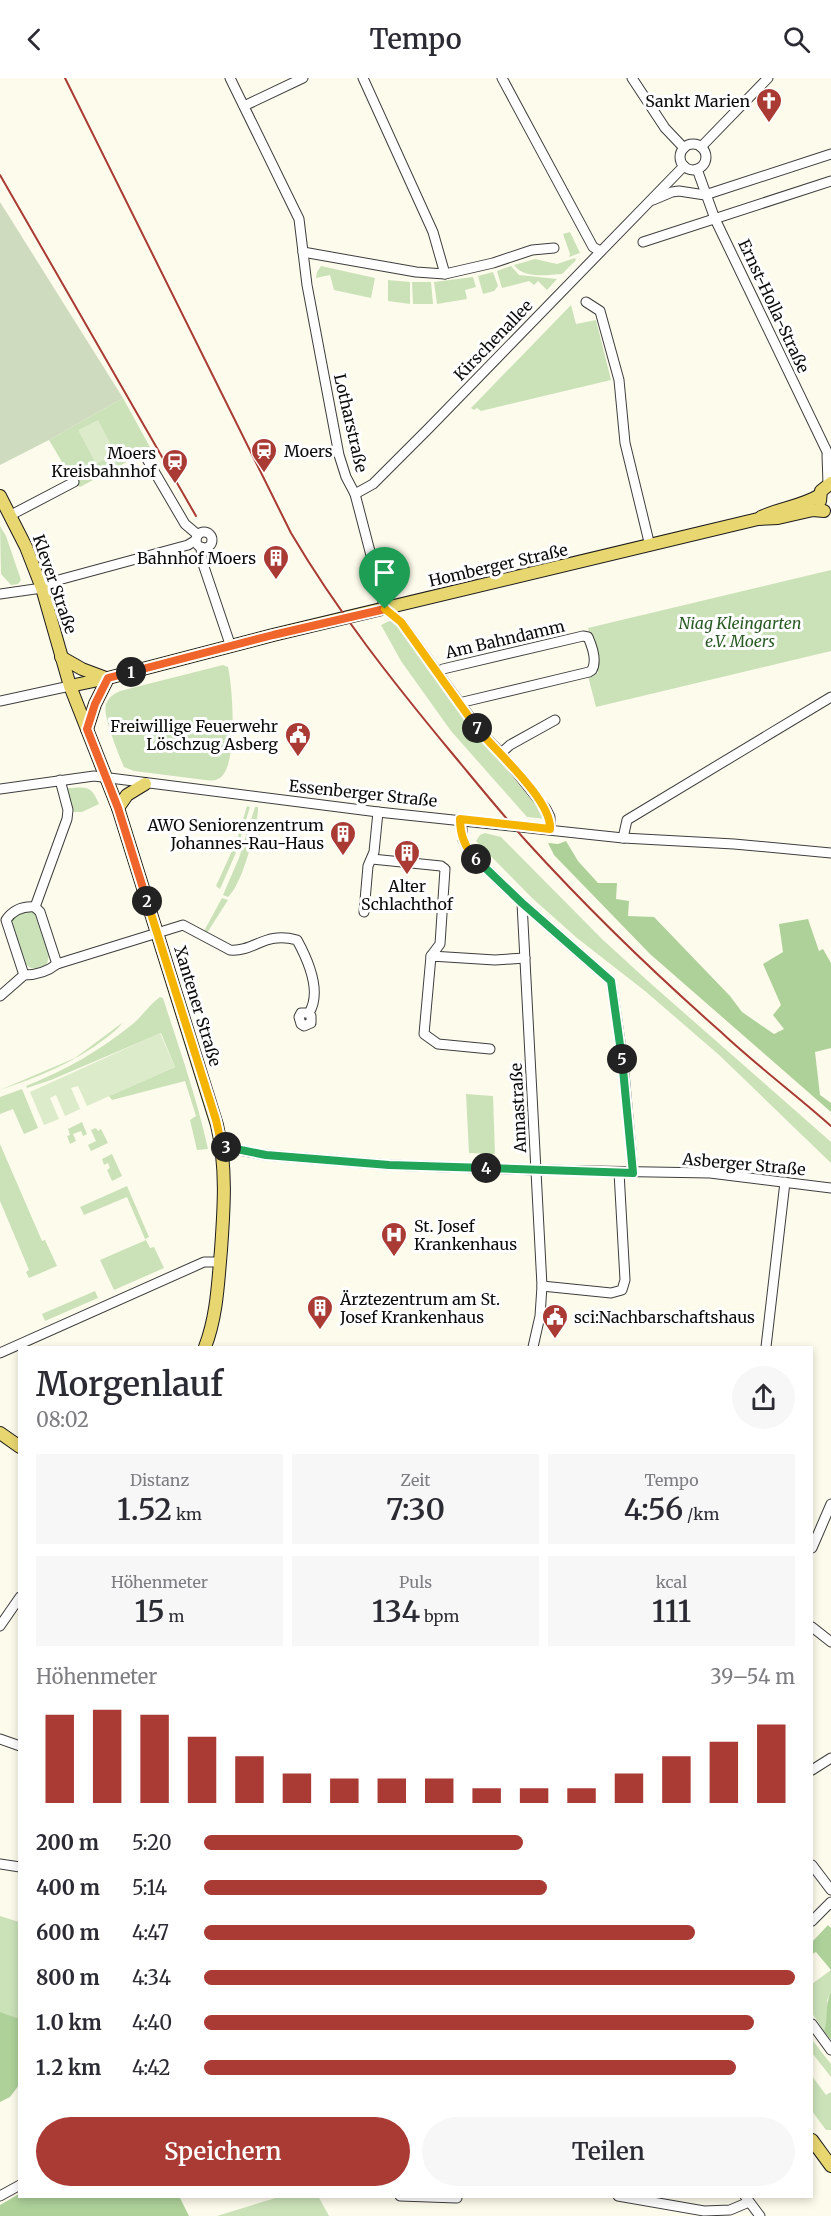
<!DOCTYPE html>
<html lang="de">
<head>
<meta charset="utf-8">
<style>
  body { margin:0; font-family:Merriweather,serif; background:#f7f7f7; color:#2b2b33; height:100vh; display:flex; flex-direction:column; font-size:22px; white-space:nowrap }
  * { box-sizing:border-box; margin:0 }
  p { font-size:20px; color:#7c7c81 }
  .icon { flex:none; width:33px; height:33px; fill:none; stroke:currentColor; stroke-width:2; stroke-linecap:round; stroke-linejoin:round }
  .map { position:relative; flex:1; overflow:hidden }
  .panel { position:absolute; left:18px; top:1268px; width:795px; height:852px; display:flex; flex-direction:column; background:#fff; border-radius:0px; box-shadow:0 3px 9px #0003 }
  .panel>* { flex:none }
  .pin { position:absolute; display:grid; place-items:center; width:51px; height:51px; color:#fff; margin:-62px -26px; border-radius:50% 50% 50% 0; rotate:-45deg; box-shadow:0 0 6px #0007 }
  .pin .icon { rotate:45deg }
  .km { position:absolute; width:30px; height:30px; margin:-15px; border-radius:50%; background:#222; color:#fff; font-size:16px; line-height:30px; text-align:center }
  .round { display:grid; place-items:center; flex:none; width:63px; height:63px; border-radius:32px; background:#f7f7f7 }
  .overview { display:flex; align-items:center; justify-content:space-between; height:102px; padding:0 18px }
  h1 { font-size:33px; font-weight:600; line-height:45px }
  .metrics { display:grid; grid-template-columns:repeat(3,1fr); gap:9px; height:102px; padding:6px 18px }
  .metrics div { display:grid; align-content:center; border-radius:0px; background:#f7f7f7; text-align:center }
  .metrics b { font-size:30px; font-weight:600 }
  .metrics small { font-size:16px; font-weight:400 }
  .metrics p { font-size:16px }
  .chart { height:168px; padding:12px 18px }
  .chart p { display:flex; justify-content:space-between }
  .chart svg { width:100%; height:108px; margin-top:6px; stroke:#a93a34; stroke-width:6 }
  .primary-button { display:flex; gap:12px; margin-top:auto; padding:12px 18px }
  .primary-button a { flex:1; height:69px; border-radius:36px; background:#a93a34; color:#fff; font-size:24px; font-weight:600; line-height:69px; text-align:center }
  .primary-button a+a { background:#f7f7f7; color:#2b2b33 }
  ul { padding:0 18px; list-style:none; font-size:20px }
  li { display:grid; grid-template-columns:96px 72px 1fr; align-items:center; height:45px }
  li i { height:15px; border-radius:8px; background:#a93a34 }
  header { display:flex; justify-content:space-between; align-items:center; height:78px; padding:0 18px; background:#fff; font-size:27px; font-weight:600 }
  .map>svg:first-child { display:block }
  .green { fill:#cbe2b9 }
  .forest { fill:#aed19a }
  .cemetery { fill:#cfdbbf }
  .pitch { fill:#dcebca }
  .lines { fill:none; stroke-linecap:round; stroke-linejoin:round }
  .minor-casing { stroke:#3e3e3e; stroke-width:11 }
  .major-casing { stroke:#1c1c1c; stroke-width:14 }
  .minor { stroke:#fff; stroke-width:9 }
  .major { stroke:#e8d670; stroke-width:12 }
  .rail { stroke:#a93a34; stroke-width:2 }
  .split-1-casing { stroke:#fff; stroke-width:12 }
  .split-2-casing { stroke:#fff; stroke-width:12 }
  .split-3-casing { stroke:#fff; stroke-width:12 }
  .split-4-casing { stroke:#fff; stroke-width:12 }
  .split-5-casing { stroke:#fff; stroke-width:12 }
  .split-6-casing { stroke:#fff; stroke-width:12 }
  .split-7-casing { stroke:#fff; stroke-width:12 }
  .split-8-casing { stroke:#fff; stroke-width:12 }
  .split-1 { stroke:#f0652b; stroke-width:8 }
  .split-2 { stroke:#f0652b; stroke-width:8 }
  .split-3 { stroke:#f5b400; stroke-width:8 }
  .split-4 { stroke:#22a559; stroke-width:8 }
  .split-5 { stroke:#22a559; stroke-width:8 }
  .split-6 { stroke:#22a559; stroke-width:8 }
  .split-7 { stroke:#f5b400; stroke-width:8 }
  .split-8 { stroke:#f5b400; stroke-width:8 }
  .labels { text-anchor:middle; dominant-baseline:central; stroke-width:6; stroke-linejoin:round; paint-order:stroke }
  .poi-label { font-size:16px; fill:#0b0b0b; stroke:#fff; text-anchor:end }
  .street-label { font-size:16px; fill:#0b0b0b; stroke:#fff }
  .park-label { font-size:16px; font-style:italic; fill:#2a5a24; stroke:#fff }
</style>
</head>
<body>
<header><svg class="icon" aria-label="back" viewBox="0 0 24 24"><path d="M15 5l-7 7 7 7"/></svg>Tempo<svg class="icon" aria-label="search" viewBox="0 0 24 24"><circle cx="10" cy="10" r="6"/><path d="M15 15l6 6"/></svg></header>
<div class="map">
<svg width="831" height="2138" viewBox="0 0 831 2138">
  <rect width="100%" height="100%" fill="#fdfbeb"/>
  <g class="green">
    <path d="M570,154L580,175L569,179L570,176L563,156Z"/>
    <path d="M575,180L576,182L562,196C547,197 524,201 514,187L535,181L557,186Z"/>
    <path d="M321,188L375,200L371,220L334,212L330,197L316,200L317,194Z"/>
    <path d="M511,188L519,197L557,201L547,212L538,203L534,207L529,203L502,210L497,193Z"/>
    <path d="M493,194L498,208L494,213L483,216L478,198Z"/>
    <path d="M473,199L476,209L465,212L467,221L437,226L434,204Z"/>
    <path d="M388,202L410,204V226L388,223Z"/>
    <path d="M412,204H431L433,226H413Z"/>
    <path d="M571,227L576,246L596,242L611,302L481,333L477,330L474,332L471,330Z"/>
    <path d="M123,320L151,371L80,409L74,404L49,362Z"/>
    <path d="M0,448L6,458L21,502L18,506L11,507L1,496Z"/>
    <path d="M831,492V573L596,629L588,598L598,595L588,550Z"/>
    <path d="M395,540L476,654L547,741L527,739L451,653L401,583L381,547Z"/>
    <path d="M223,587L228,589C233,611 237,680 223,697C218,703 212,703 205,702L134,693L124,689C119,677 102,637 106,626C109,619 114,616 120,613Z"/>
    <path d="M68,710C87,709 91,707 99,726L82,734H74L66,714Z"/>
    <path d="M247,728L250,729L235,777L220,811L216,808L237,762Z"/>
    <path d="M255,729H258V734C255,754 243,805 228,819L223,817L239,780Z"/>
    <path d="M485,755L501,759L602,861L649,904L831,1064V1085L718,976L645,913L577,860L531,819L476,763L480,757Z"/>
    <path d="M222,820L228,822L207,855L204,853Z"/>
    <path d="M27,832L33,833L35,836L49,878L47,886C39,890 32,894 26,886L12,844L13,838Z"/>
    <path d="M160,919L163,920C179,970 197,1020 208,1071L197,1072L190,1042L196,1038L185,1003L112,1022L109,1018L175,989L161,955L51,1002L27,1010L26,1008C66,992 101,972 134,945C143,937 150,926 160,919Z"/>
    <path d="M122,945C119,950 111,956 106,960C74,985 38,999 0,1012L75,980Z"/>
    <path d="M22,1011L38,1050L24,1056L13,1031L0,1036V1019Z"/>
    <path d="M466,1016L493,1018L495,1076L469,1075Z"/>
    <path d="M82,1044L87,1056L83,1058L81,1053L73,1056L76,1063L70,1066L67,1058L70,1057L68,1051Z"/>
    <path d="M96,1050L98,1053L101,1051L108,1065L91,1073L88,1067L96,1063L91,1052Z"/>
    <path d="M0,1066L42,1163L45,1162L57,1188L29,1200L26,1194L29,1192L0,1123Z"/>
    <path d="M112,1076L122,1098L112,1103L107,1092L110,1090L108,1085L104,1087L102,1081Z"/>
    <path d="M127,1108L149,1159L145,1161L127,1119L84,1137L80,1129Z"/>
    <path d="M146,1162L150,1170L154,1169L164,1190L114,1212L100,1182Z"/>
    <path d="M95,1213L98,1220L45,1243L42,1236Z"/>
    <path d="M0,1838L19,1844V1941L0,1934Z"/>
    <path d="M831,1892V1914L827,1922L828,1943L824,1953L812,1935V1906Z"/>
    <path d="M813,1963L831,1986V1999L812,1975Z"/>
    <path d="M812,1998L826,2017L831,2014V2052H826L812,2033Z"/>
    <path d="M282,2118H318L329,2138H217Z"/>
  </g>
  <g class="forest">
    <path d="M566,763L578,783L598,805H617L616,821L629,823L628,838L654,839L730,918L742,934L774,956L784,951L773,937L781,927L763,886L783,874L779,846L808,841L819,873L823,871L831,885V970L815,974L820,1017L831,1025V1034L650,876L554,777L548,765L558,766Z"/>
    <path d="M828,1847L831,1850V1892L816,1874L812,1876V1864Z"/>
    <path d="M831,1914V1962L824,1953C829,1940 824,1927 831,1914Z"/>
    <path d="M0,1934L20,1941L19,2007L10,2019L0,2024Z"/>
    <path d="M19,2116L20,2118H179L189,2138H0V2127Z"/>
  </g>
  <path class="cemetery" d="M0,124L123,320L49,362L0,387Z"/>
  <g class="pitch">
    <path d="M98,342L116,376L96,386L78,352Z"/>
    <path d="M160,955L175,989L87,1028L78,1008L71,1010L80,1031L65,1038L56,1017L50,1020L59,1041L44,1047L30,1014Z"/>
  </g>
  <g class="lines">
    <defs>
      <g id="minor">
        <path d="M230,0L299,141L307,207L339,377L346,399L355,416L385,531L401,544L483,657L501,675L546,731L550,739V751"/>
        <path d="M363,0L433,154L445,196"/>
        <path d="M502,0L593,169L600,173"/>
        <path d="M632,0L665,50L684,70"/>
        <path d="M244,28L303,0"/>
        <circle cx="693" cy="79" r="13"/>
        <path d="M701,69L768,0"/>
        <path d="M697,91L715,141L831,382"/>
        <path d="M653,122L672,114L679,113L705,117L831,76"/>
        <path d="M643,164L831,103"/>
        <path d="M303,174L416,194L445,196L493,185L532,172L554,170"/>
        <path d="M586,224L600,233L619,302L625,365L650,468"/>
        <path d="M144,376L185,446L198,457"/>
        <path d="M827,377L828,406"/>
        <path d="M355,416L373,406L429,350L684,88"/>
        <path d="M11,437L74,404"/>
        <circle cx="204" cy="462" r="8"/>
        <path d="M201,469L202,483L231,569"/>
        <path d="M40,507L188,467L196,462"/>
        <path d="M0,516L42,510"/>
        <path d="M438,595L443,591L583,558L588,559C592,568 597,583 592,592L589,594L459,625"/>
        <path d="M0,623L70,608"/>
        <path d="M501,675L510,667L555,642"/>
        <path d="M0,711L94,698L378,734L623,760L734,766L831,775"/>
        <path d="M461,741L463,762L471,776L522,825L611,903L623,984L633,1095"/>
        <path d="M623,760L627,742L831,619"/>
        <path d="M372,781L441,788L445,791L440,866L431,878"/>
        <path d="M522,825L542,1208L540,1238L533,1269"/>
        <path d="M35,829L67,741L68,732L60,702"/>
        <path d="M35,829L40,834L57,886"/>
        <path d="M364,834L368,788L374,774L378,734"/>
        <path d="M24,897L6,842C13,832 23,828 35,829"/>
        <path d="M0,918L24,897C36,897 47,894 57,886L183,847L230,872C255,874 264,853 297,862C308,882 322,914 309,935H301L299,939L301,946L304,948L311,945V938L309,935"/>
        <path d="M490,971L438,966L424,956L431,878L495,882L525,880"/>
        <path d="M222,1069L266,1077L389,1087L537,1092L710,1095L831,1110"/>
        <path d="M542,1208L611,1215L622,1212L625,1202L619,1094"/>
        <path d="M766,1269L785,1104"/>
        <path d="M0,1275L204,1184H220"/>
        <path d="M812,1470L831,1426"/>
        <path d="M0,1548L20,1519"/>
        <path d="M812,1549L831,1564"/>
        <path d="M0,1661L20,1668"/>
        <path d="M812,1692L831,1680"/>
        <path d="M0,1786L20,1789"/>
        <path d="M812,1787L831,1812"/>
        <path d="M812,1843L831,1824"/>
        <path d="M812,1946L831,1972"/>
        <path d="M0,2118L20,2107"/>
        <path d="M400,2118L457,2120"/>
        <path d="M618,2118L704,2133L730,2132L749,2124"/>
        <path d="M745,2118L760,2138"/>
      </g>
      <g id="major">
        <path d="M0,418L26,469L42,510L70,608L118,730L217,1047C227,1089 224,1130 221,1172C218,1205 217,1238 205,1269"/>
        <path d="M820,423L821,413L831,405"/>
        <path d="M761,439C780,430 803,428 820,417"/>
        <path d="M61,579L82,591L106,600"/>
        <path d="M70,608L108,600L273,557L758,441L778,440L813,432L824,433"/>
        <path d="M87,651L95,626L108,600"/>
        <path d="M118,730L127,717L145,706"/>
        <path d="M0,1355L20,1369"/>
        <path d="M812,2062L831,2088"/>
      </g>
    </defs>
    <use href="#minor" class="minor-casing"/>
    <use href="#major" class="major-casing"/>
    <use href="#minor" class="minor"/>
    <use href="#major" class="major"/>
    <g class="rail">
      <path d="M65,0L291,455C337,533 393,604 451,674C476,704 501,735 527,764C588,831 653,894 721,954C756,987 795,1016 831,1048"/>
      <path d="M0,97L196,438"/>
    </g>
  </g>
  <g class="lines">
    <defs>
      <path id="split-1" d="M131,594L273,557L385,531"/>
      <path id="split-2" d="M131,594L108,600L95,626L87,651L118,730L147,823"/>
      <path id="split-3" d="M147,823L216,1042L222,1069H226"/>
      <path id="split-4" d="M226,1069L266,1077L389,1087L486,1090"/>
      <path id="split-5" d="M486,1090L633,1095L622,981"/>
      <path id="split-6" d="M476,781L522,825L611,903L622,981"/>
      <path id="split-7" d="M476,781C465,770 460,757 460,741L550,751C552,722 495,673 477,650"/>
      <path id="split-8" d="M385,531L401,544L477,650"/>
    </defs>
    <use href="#split-1" class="split-1-casing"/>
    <use href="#split-2" class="split-2-casing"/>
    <use href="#split-3" class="split-3-casing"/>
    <use href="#split-4" class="split-4-casing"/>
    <use href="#split-5" class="split-5-casing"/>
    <use href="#split-6" class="split-6-casing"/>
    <use href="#split-7" class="split-7-casing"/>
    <use href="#split-8" class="split-8-casing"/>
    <use href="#split-1" class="split-1"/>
    <use href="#split-2" class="split-2"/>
    <use href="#split-3" class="split-3"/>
    <use href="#split-4" class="split-4"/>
    <use href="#split-5" class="split-5"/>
    <use href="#split-6" class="split-6"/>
    <use href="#split-7" class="split-7"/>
    <use href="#split-8" class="split-8"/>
  </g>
  <defs>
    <symbol id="church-pin" viewBox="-11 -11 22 30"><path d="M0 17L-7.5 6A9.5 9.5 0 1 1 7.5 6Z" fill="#a93a34" stroke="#fff"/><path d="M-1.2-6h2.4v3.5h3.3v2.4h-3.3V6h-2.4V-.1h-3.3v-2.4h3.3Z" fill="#fff"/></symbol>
    <symbol id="station-pin" viewBox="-11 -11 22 30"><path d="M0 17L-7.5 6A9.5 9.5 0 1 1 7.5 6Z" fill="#a93a34" stroke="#fff"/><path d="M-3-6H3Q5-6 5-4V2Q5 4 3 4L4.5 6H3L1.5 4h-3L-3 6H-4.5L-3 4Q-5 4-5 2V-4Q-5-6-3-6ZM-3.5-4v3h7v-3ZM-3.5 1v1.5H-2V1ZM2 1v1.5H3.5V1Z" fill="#fff"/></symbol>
    <symbol id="building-pin" viewBox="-11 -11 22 30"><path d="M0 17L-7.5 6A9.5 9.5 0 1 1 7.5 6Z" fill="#a93a34" stroke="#fff"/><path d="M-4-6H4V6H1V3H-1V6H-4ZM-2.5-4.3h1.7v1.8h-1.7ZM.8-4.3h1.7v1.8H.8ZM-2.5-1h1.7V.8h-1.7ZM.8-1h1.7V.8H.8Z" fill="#fff"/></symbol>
    <symbol id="civic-pin" viewBox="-11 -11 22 30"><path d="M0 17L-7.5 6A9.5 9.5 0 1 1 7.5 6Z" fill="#a93a34" stroke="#fff"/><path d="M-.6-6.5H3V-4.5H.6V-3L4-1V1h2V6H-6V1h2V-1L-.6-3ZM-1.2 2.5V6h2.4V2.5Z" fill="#fff"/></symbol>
    <symbol id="hospital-pin" viewBox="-11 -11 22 30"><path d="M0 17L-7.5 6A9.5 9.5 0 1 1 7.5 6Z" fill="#a93a34" stroke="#fff"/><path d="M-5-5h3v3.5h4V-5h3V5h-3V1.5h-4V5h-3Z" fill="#fff"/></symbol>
  </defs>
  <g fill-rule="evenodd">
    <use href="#church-pin" x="754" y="8" width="30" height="40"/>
    <use href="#station-pin" x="249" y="358" width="30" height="40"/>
    <use href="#station-pin" x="160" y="369" width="30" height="40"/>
    <use href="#building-pin" x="261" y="465" width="30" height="40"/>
    <use href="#civic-pin" x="283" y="642" width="30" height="40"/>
    <use href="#building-pin" x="328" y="741" width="30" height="40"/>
    <use href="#building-pin" x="392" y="760" width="30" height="40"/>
    <use href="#hospital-pin" x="379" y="1142" width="30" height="40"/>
    <use href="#building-pin" x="305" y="1215" width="30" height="40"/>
    <use href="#civic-pin" x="540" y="1224" width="30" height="40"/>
  </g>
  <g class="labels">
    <g class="poi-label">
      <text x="750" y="23">Sankt Marien</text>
      <text x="284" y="373" text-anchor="start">Moers</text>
      <text x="156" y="375">Moers<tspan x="156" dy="18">Kreisbahnhof</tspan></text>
      <text x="256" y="480">Bahnhof Moers</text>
      <text x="278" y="648">Freiwillige Feuerwehr<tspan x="278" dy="18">Löschzug Asberg</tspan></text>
      <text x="324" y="747">AWO Seniorenzentrum<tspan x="324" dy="18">Johannes-Rau-Haus</tspan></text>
      <text x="407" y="808" text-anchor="middle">Alter<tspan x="407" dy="18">Schlachthof</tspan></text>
      <text x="414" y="1148" text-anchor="start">St. Josef<tspan x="414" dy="18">Krankenhaus</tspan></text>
      <text x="340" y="1221" text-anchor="start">Ärztezentrum am St.<tspan x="340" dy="18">Josef Krankenhaus</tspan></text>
      <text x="574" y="1239" text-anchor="start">sci:Nachbarschaftshaus</text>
    </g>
    <g class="street-label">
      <text transform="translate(774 228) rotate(65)">Ernst-Holla-Straße</text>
      <text transform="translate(493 262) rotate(-46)">Kirschenallee</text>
      <text transform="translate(351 345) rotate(77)">Lotharstraße</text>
      <text transform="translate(498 487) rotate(-13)">Homberger Straße</text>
      <text transform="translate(55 506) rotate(71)">Klever Straße</text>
      <text transform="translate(505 561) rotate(-13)">Am Bahndamm</text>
      <text transform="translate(363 715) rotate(6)">Essenberger Straße</text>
      <text transform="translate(198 928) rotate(73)">Xantener Straße</text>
      <text transform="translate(518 1030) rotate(-93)">Annastraße</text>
      <text transform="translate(744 1086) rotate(5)">Asberger Straße</text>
    </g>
    <g class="park-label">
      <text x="740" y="545">Niag Kleingarten<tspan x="740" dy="18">e.V. Moers</tspan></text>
    </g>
  </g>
</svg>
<div class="pin" style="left:385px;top:531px;background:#1e9e55"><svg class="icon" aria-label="arrive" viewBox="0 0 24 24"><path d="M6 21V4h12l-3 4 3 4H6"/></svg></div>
<b class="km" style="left:131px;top:594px">1</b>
<b class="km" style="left:147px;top:823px">2</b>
<b class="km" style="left:226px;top:1069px">3</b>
<b class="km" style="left:486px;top:1090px">4</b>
<b class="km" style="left:622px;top:981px">5</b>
<b class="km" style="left:476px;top:781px">6</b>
<b class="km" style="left:477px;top:650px">7</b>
<section class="panel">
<div class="overview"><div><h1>Morgenlauf</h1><p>08:02</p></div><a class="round"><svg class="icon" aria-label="share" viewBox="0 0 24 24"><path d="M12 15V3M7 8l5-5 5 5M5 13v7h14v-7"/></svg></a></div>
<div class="metrics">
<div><p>Distanz</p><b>1.52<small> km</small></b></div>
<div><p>Zeit</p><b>7:30</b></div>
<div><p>Tempo</p><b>4:56<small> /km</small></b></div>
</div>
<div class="metrics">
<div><p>Höhenmeter</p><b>15<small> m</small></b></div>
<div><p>Puls</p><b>134<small> bpm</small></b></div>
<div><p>kcal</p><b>111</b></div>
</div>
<div class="chart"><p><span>Höhenmeter</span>39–54 m</p>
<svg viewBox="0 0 160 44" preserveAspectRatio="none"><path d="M5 44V8M15 44V6M25 44V8M35 44V17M45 44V25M55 44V32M65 44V34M75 44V34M85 44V34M95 44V38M105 44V38M115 44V38M125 44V32M135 44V25M145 44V19M155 44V12"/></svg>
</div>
<ul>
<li><b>200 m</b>5:20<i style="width:54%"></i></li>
<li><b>400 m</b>5:14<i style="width:58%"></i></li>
<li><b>600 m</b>4:47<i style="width:83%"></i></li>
<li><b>800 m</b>4:34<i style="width:100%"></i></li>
<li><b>1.0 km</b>4:40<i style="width:93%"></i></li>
<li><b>1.2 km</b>4:42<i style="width:90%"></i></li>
</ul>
<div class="primary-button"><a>Speichern</a><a>Teilen</a></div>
</section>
</div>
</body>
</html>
